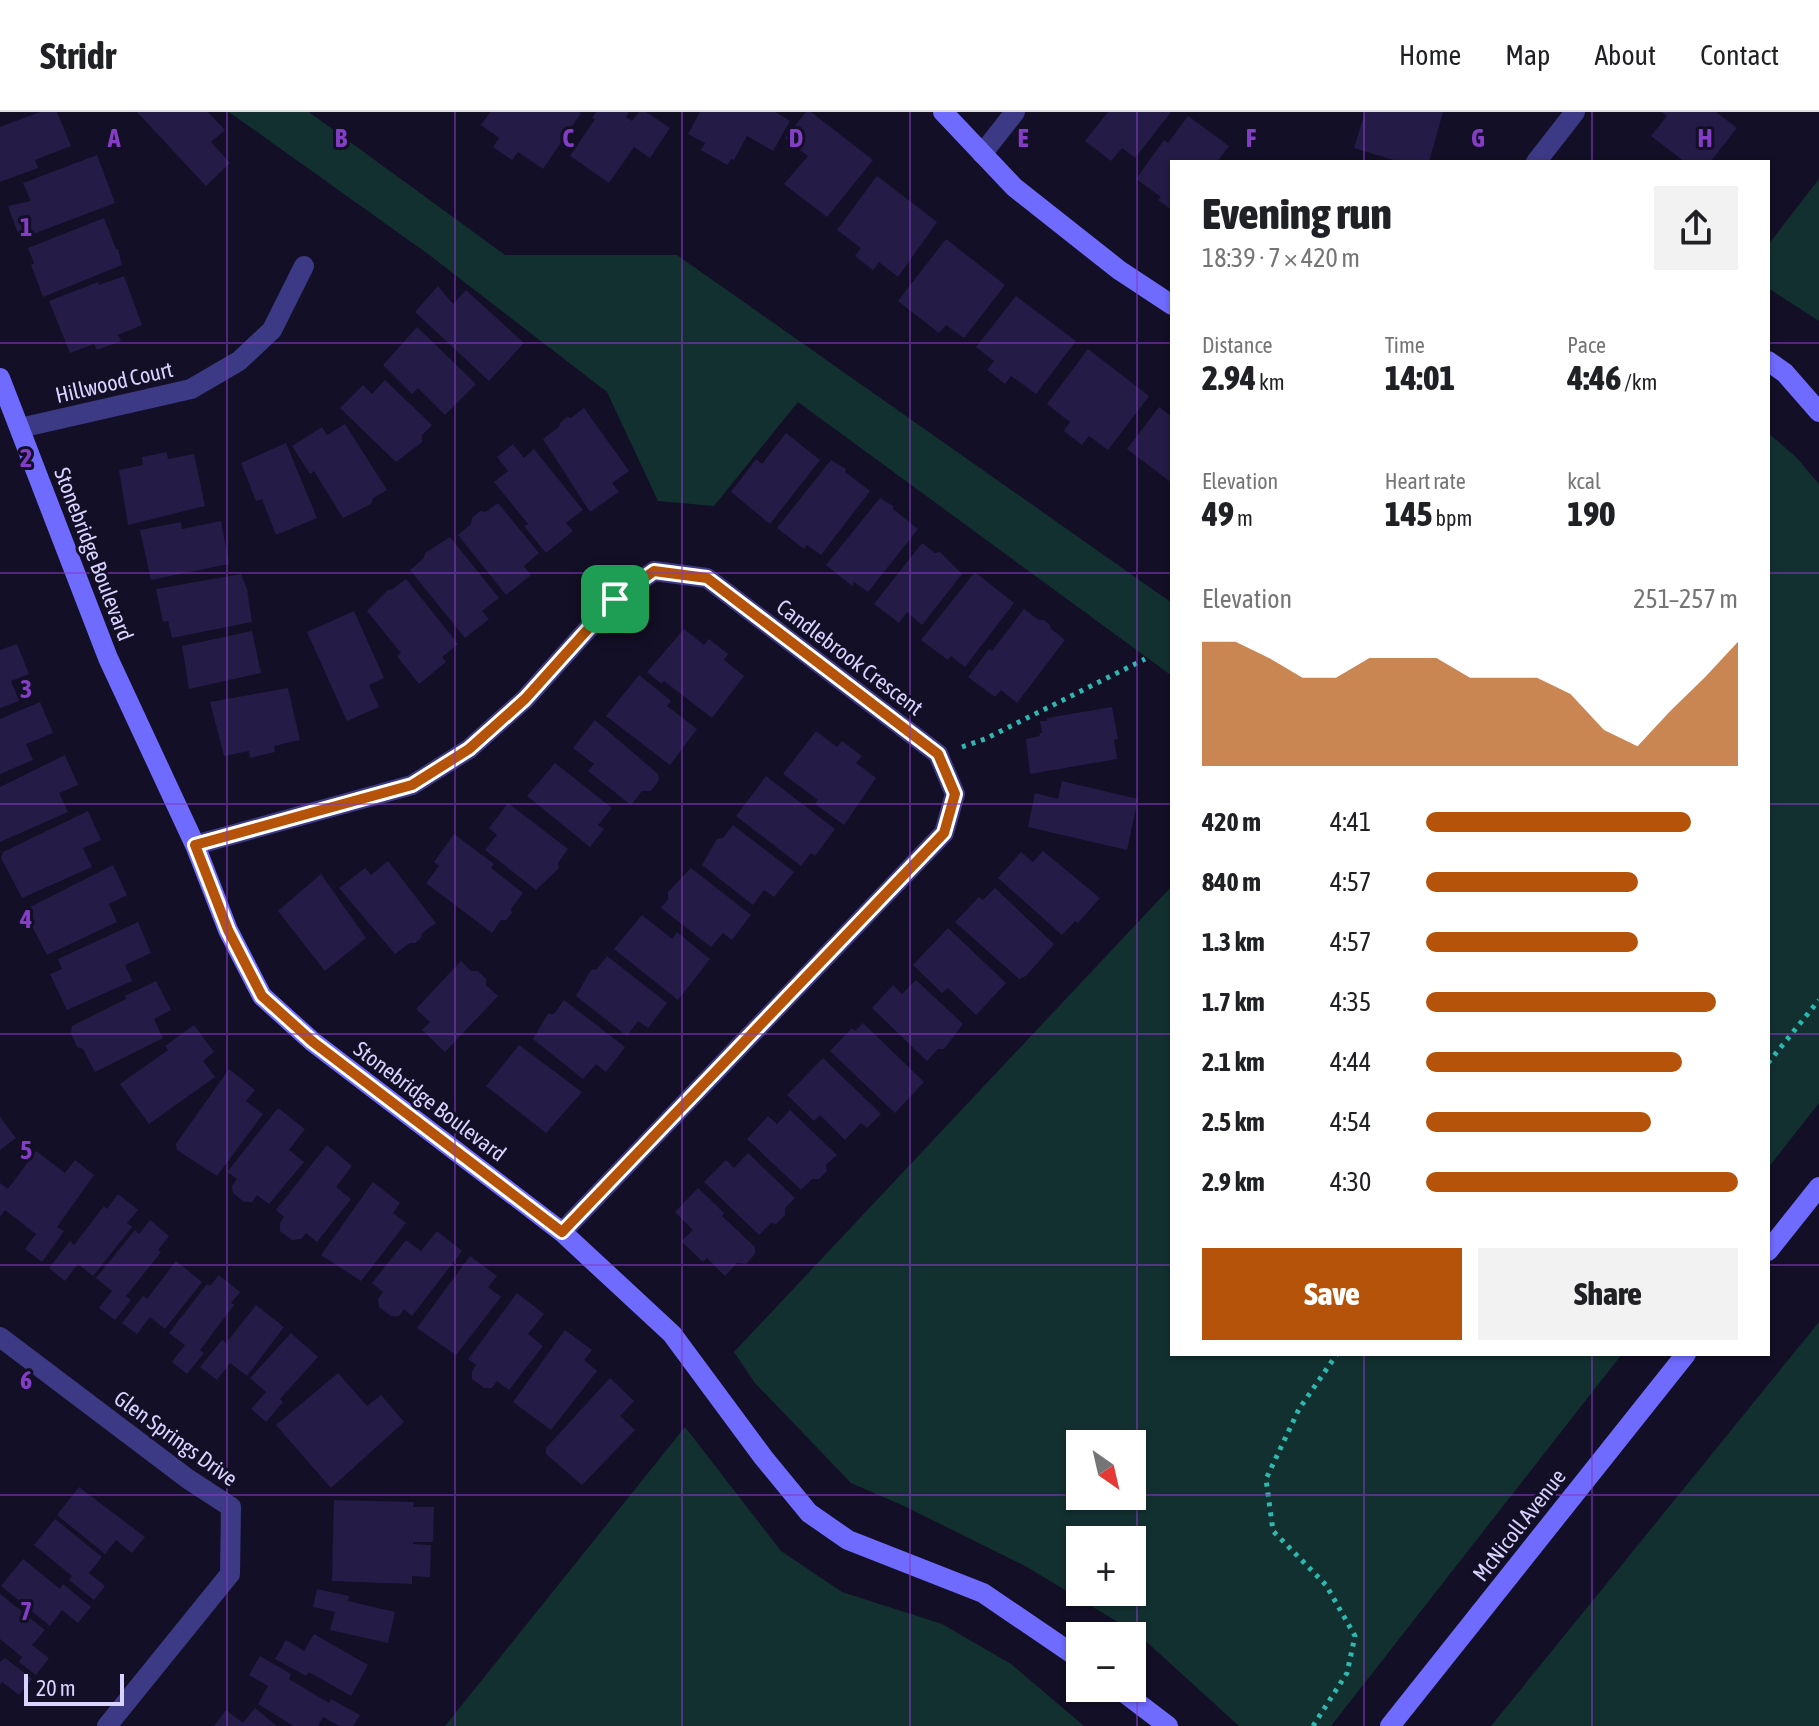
<!DOCTYPE html>
<html lang="en">
<head>
<meta charset="utf-8">
<style>
  body { margin:0; font-family:"Asap Condensed",sans-serif; background:#f2f2f2; color:#202124; height:100vh; display:flex; flex-direction:column; font-size:30px; white-space:nowrap }
  * { box-sizing:border-box; margin:0 }
  p { font-size:26px; color:#757577 }
  .icon { flex:none; width:44px; height:44px; fill:none; stroke:currentColor; stroke-width:2; stroke-linecap:round; stroke-linejoin:round }
  .map { position:relative; flex:1; overflow:hidden }
  .details { position:absolute; left:1170px; top:48px; width:600px; height:1196px; display:flex; flex-direction:column; background:#fff; border-radius:0px; box-shadow:0 2px 6px #0004 }
  .details>* { flex:none }
  .needle { width:52px; rotate:146deg }
  .controls { position:absolute; left:1066px; top:1318px; display:grid; gap:16px }
  .controls a { display:grid; place-items:center; width:80px; height:80px; border-radius:0px; background:#fff; box-shadow:0 2px 6px #0004; font-size:40px }
  .scale { position:absolute; left:24px; bottom:20px; width:100px; box-sizing:border-box; padding-left:8px; border:4px solid #d9d4ff; border-top:0; font-size:22px; line-height:28px; white-space:nowrap; color:#d9d4ff; -webkit-text-stroke:6px #130f26; paint-order:stroke }
  .pin { position:absolute; display:grid; place-items:center; width:68px; height:68px; color:#fff; margin:-34px; border-radius:16px; box-shadow:0 4px 12px #0006 }
  .round { display:grid; place-items:center; flex:none; width:84px; height:84px; border-radius:0px; background:#f2f2f2 }
  .overview { display:flex; align-items:center; justify-content:space-between; height:136px; padding:0 32px }
  h1 { font-size:44px; font-weight:800; line-height:60px }
  .metrics { display:grid; grid-template-columns:repeat(3,1fr); gap:12px; height:136px; padding:8px 32px }
  .metrics div { display:grid; align-content:center }
  .metrics b { font-size:34px; font-weight:800 }
  .metrics small { font-size:22px; font-weight:400 }
  .metrics p { font-size:22px }
  .chart { height:224px; padding:16px 32px }
  .chart p { display:flex; justify-content:space-between }
  .chart svg { width:100%; height:144px; margin-top:8px; fill:#b45309; opacity:.7 }
  .button { display:flex; gap:16px; margin-top:auto; padding:16px 32px }
  .button a { flex:1; height:92px; border-radius:0px; background:#b45309; color:#fff; font-size:32px; font-weight:800; line-height:92px; text-align:center }
  .button a+a { background:#f2f2f2; color:#202124 }
  ul { padding:0 32px; list-style:none; font-size:26px }
  li { display:grid; grid-template-columns:128px 96px 1fr; align-items:center; height:60px }
  li i { height:20px; border-radius:10px; background:#b45309 }
  header { display:flex; align-items:center; gap:48px; box-sizing:border-box; height:112px; padding:0 40px; background:#fff; border-bottom:2px solid #e0e0e0 }
  header strong { font-size:38px }
  nav { display:flex; gap:44px; margin-inline-start:auto; font-size:28px }
  .map>svg:first-child { display:block }
  .green { fill:#12302f; fill-rule:evenodd }
  .building { fill:#241b47 }
  .lines { fill:none; stroke-linecap:round; stroke-linejoin:round }
  .path { stroke:#2fb8b0; stroke-width:5; stroke-dasharray:4 6; stroke-linecap:butt }
  .street { stroke:#3d3a85; stroke-width:20 }
  .secondary { stroke:#6f6bff; stroke-width:20 }
  .route-casing { stroke:#fff; stroke-width:16 }
  .route { stroke:#b45309; stroke-width:10 }
  .grid { fill:none; stroke:#843dc5; stroke-width:2; stroke-opacity:0.55 }
  .labels { text-anchor:middle; dominant-baseline:central; stroke-width:6; stroke-linejoin:round; paint-order:stroke }
  .street-label { font-size:22px; fill:#d9d4ff; stroke:#130f26 }
  .grid-label { font-size:26px; text-anchor:middle; font-weight:bold; fill:#843dc5; stroke:#130f26; stroke-width:6; stroke-linejoin:round; paint-order:stroke }
</style>
</head>
<body>
<header>
<strong>Stridr</strong>
<nav><a>Home</a><a>Map</a><a>About</a><a>Contact</a></nav>
</header>
<div class="map">
<svg width="1819" height="1614" viewBox="0 0 1819 1614">
  <rect width="100%" height="100%" fill="#130f26"/>
  <g class="green">
    <path d="M229,0H309L505,143H677L1172,491V564L798,290L714,394L658,389L607,280L428,142Z"/>
    <path d="M1819,67V209L1768,176V133Z"/>
    <path d="M1768,321L1797,346L1819,372V991L1768,1056Z"/>
    <path d="M1172,774V1242H1622L1331,1614H1239L1139,1523L1027,1455L904,1394L851,1371L755,1271L734,1240ZM1080,1332H1132V1384H1080ZM1132,1428V1480H1080V1428Z"/>
    <path d="M1819,1210V1614H1491Z"/>
    <path d="M685,1315L781,1439L842,1480L942,1512L1011,1552L1084,1614H445Z"/>
  </g>
  <g class="building">
    <path d="M40,0H57L71,34L35,48L38,56L0,70V15Z"/>
    <path d="M137,0H208L225,18L211,30L230,51L206,74Z"/>
    <path d="M490,0H579L581,1L543,57L518,40L512,48L493,35L499,26L481,13Z"/>
    <path d="M596,0H629L626,5L632,9L639,0H646L670,16L650,46L634,35L609,71L570,44L595,7L592,6Z"/>
    <path d="M700,0H775L790,9L773,39L747,24L734,48L731,47L727,53L701,38L705,31L688,22Z"/>
    <path d="M806,0H811L873,48L827,105L784,72L808,44L785,26Z"/>
    <path d="M1108,0H1171L1135,46L1122,36L1111,49L1085,29Z"/>
    <path d="M1365,0H1443L1429,50H1400L1354,36Z"/>
    <path d="M1662,0H1716L1737,16L1710,50H1685L1651,24L1667,4Z"/>
    <path d="M1188,4L1229,34L1217,50H1172V98L1158,88L1161,85L1136,67L1164,28L1168,31Z"/>
    <path d="M97,43L115,91L20,127L8,94L31,89L23,71Z"/>
    <path d="M877,64L937,110L898,165L879,150L873,158L855,144L861,136L837,118Z"/>
    <path d="M104,106L116,137H118L122,153L43,185L31,153L34,151L28,136Z"/>
    <path d="M946,127L1005,173L964,226L946,213L939,221L898,189Z"/>
    <path d="M124,164L142,213L118,223L121,229L97,238L94,232L70,241L49,189L98,170L99,173Z"/>
    <path d="M438,174L453,192L466,178L524,231L489,269L415,200Z"/>
    <path d="M1016,184L1076,229L1036,282L1011,264L1005,272L987,258L994,249L976,235Z"/>
    <path d="M417,215L476,272L445,303L418,276L412,282L383,253Z"/>
    <path d="M1088,237L1149,284L1108,338L1089,324L1082,333L1064,319L1070,310L1047,292Z"/>
    <path d="M385,268L432,313L422,323V330L396,350L340,296L363,273L372,282Z"/>
    <path d="M1159,295L1172,305V371L1127,337Z"/>
    <path d="M584,296L629,359L612,371L619,380L590,400L543,327L559,315L560,311L567,305L571,306Z"/>
    <path d="M345,312L387,378L373,386L371,392L343,406L314,359L310,362L292,334L322,315L327,323Z"/>
    <path d="M786,321L820,348L770,412L731,380L756,347L762,352Z"/>
    <path d="M286,331L317,406L276,423L262,387L256,389L241,351Z"/>
    <path d="M513,332L524,346L534,337L583,398L566,411L573,419L546,441L524,414L528,412L494,370L508,359L497,345Z"/>
    <path d="M167,340L168,347L194,342L205,394L128,413L119,358L143,353L142,345Z"/>
    <path d="M831,348L846,357L845,360L870,379L821,443L807,433L804,437L777,416Z"/>
    <path d="M880,386L893,394V397L918,417L868,480L854,470L852,474L826,453Z"/>
    <path d="M498,391L539,441L524,454L531,463L506,483L458,423L471,412L472,406L480,399L486,400Z"/>
    <path d="M221,409L229,452L151,468L140,418L181,410L182,417Z"/>
    <path d="M450,425L499,486L482,499L489,507L465,526L410,458L424,446L425,441Z"/>
    <path d="M922,431L935,441L940,440L962,462L922,513L907,500L899,511L874,492Z"/>
    <path d="M975,460L1014,491L965,555L951,544L948,548L921,528Z"/>
    <path d="M241,462L247,477L252,510L172,526L168,509L163,510L156,477Z"/>
    <path d="M406,467L458,532L442,545L446,550L419,572L397,544L401,541L367,499L388,478L393,477Z"/>
    <path d="M1024,497L1039,508H1044L1050,513L1051,517L1065,528L1017,591L1001,578L995,585L968,565L989,537L992,539Z"/>
    <path d="M354,499L384,566L369,573L379,595L347,609L307,520Z"/>
    <path d="M684,517L704,533L709,527L728,542L724,548L744,564L712,606L664,569L662,572L647,560Z"/>
    <path d="M252,519L261,561L189,577L182,534Z"/>
    <path d="M17,532L29,562L11,569L19,589L0,596V538Z"/>
    <path d="M639,563L671,589L667,594L697,617L670,653L606,604Z"/>
    <path d="M288,576L300,628L274,634L275,640L250,646L249,639L224,644L210,590Z"/>
    <path d="M40,590L53,621L26,632L33,648L0,662V607Z"/>
    <path d="M1112,595L1118,627L1114,628L1117,647L1030,662L1026,627L1040,624L1039,621H1042L1040,609H1047V606Z"/>
    <path d="M595,608L658,662L659,668L651,679H642L631,693L588,659L594,652L573,636Z"/>
    <path d="M816,619L837,635L842,629L862,644L856,651L876,666L844,713L815,692L818,688L783,662Z"/>
    <path d="M65,643L78,673L59,681L68,700L0,730V675Z"/>
    <path d="M555,651L612,696L598,713L604,717L590,735L527,684Z"/>
    <path d="M766,664L835,717L815,744L811,741L801,754L736,704Z"/>
    <path d="M1062,669L1138,687L1127,738L1028,715L1035,681L1058,687Z"/>
    <path d="M508,691L568,737L558,751L559,756L536,778L485,738L497,723L489,716Z"/>
    <path d="M88,699L101,728L83,736L92,755L22,786L1,746L3,740Z"/>
    <path d="M733,713L794,760L774,785L764,778L753,793L702,753L717,727L723,726Z"/>
    <path d="M454,722L494,752L491,756L523,781L511,797L512,801L506,808H501L492,821L426,771L439,754L434,750Z"/>
    <path d="M1043,739L1100,786L1078,811L1075,809L1062,823L998,766L1021,740L1033,750Z"/>
    <path d="M388,749L436,811L422,821L421,826L415,831H410L395,842L339,776L365,756L371,763Z"/>
    <path d="M113,753L127,783L109,792L117,810L47,843L25,801L28,796Z"/>
    <path d="M691,756L751,803L732,828L723,821L711,835L661,796L668,787V780Z"/>
    <path d="M321,762L366,826L325,859L278,799Z"/>
    <path d="M995,776L1054,832L1026,864L1019,867L955,810L979,785L983,788Z"/>
    <path d="M642,803L672,827L677,820L710,847L678,888L614,837Z"/>
    <path d="M138,810L151,841L125,853L132,869L67,898L50,862L62,857L58,847Z"/>
    <path d="M948,816L1006,871L976,903L948,876L942,881L913,853Z"/>
    <path d="M607,844L667,891L648,916L638,909L627,924L576,884L591,858L597,857Z"/>
    <path d="M461,849L471,859H478L486,867V873L498,884L445,940L422,918L430,910L416,897Z"/>
    <path d="M916,868L963,912L944,937H938L927,949L872,896L893,873L902,882Z"/>
    <path d="M156,869L171,898L154,907L163,926L95,960L83,937L77,935L71,921L72,914L126,887L125,884Z"/>
    <path d="M564,888L625,935L606,960L596,952L583,967L533,927L548,902H554Z"/>
    <path d="M863,911L924,970L895,1001L830,939L852,916L855,919Z"/>
    <path d="M194,913L214,940L203,949L215,965L149,1012L120,972L168,938L165,934Z"/>
    <path d="M519,933L582,980L546,1021L486,974Z"/>
    <path d="M823,946L881,1002L867,1016L861,1011L845,1028L820,1003L814,1009L787,983Z"/>
    <path d="M229,957L255,978L246,989L263,1002L217,1064L177,1038L176,1032Z"/>
    <path d="M278,996L305,1017L289,1038L304,1050L269,1092L257,1083L252,1090H244L233,1081L232,1074L237,1067L227,1060Z"/>
    <path d="M790,998L837,1043L826,1053L827,1059L819,1067H812L801,1078L747,1027L768,1004L777,1012Z"/>
    <path d="M0,1005L16,1026L0,1038Z"/>
    <path d="M327,1033L352,1054L336,1075L351,1087L317,1130L306,1121L301,1127L292,1128L280,1119V1111L284,1105L276,1098Z"/>
    <path d="M36,1039L65,1061L75,1048L94,1063L57,1115L64,1119L42,1150L25,1137L36,1122L5,1098L0,1105V1071L8,1077Z"/>
    <path d="M748,1041L795,1086L785,1096V1103L776,1112L771,1111L759,1123L704,1070L726,1048L734,1056Z"/>
    <path d="M373,1070L400,1091L393,1101L406,1111L361,1169L321,1143Z"/>
    <path d="M698,1076L724,1101L722,1104L755,1135V1142L746,1152L737,1151L725,1164L707,1146L703,1150L681,1129L693,1118L675,1100Z"/>
    <path d="M118,1082L138,1098L127,1111L132,1115L93,1164L78,1152L65,1169L49,1156L70,1129L74,1133L104,1094L107,1097Z"/>
    <path d="M150,1108L169,1124L158,1138L161,1140L126,1184L131,1188L115,1208L99,1196L112,1179L96,1166L135,1118L139,1122Z"/>
    <path d="M437,1119L462,1139L412,1204L404,1197L399,1204H391L379,1195L378,1187L383,1180L372,1171L406,1128L421,1139Z"/>
    <path d="M470,1144L497,1164L488,1175L501,1185L456,1243L417,1216Z"/>
    <path d="M176,1149L202,1170L165,1217L150,1205L137,1222L122,1211L143,1184L147,1187Z"/>
    <path d="M219,1163L240,1180L231,1191L234,1193L200,1238L204,1241L187,1262L172,1250L185,1233L169,1221L207,1172L210,1174Z"/>
    <path d="M517,1181L544,1202L528,1222L543,1234L509,1278L497,1269L492,1276H484L472,1267V1259L476,1253L468,1247Z"/>
    <path d="M256,1193L284,1215L247,1264L230,1251L217,1268L200,1255L222,1228L226,1231Z"/>
    <path d="M565,1218L592,1238L584,1248L597,1259L551,1318L513,1290Z"/>
    <path d="M291,1221L318,1245L280,1287L283,1290L266,1310L251,1297L266,1280L250,1266Z"/>
    <path d="M338,1261L367,1294L381,1283L404,1310L331,1376L276,1313Z"/>
    <path d="M610,1266L634,1289L620,1304L635,1318L582,1373L546,1342V1336Z"/>
    <path d="M79,1375L145,1425L132,1441L116,1428L105,1442L57,1403Z"/>
    <path d="M334,1388L414,1390L413,1395H434L433,1430H413V1432L431,1433L430,1465L412,1464V1472L332,1469Z"/>
    <path d="M55,1407L102,1445L89,1461L105,1474L94,1488L69,1468L72,1464L34,1433Z"/>
    <path d="M23,1447L60,1477L63,1472L91,1495L78,1511L62,1498L50,1514L1,1474Z"/>
    <path d="M317,1477L349,1484L348,1489L395,1500L388,1531L330,1518L335,1500L313,1495Z"/>
    <path d="M0,1482L45,1518L32,1533L49,1546L36,1563L19,1550L22,1545L0,1527Z"/>
    <path d="M314,1522L368,1553L351,1584L309,1560L306,1564L275,1547L286,1528L304,1539Z"/>
    <path d="M260,1544L291,1562L289,1567L329,1591L331,1587L360,1603L353,1614H339L323,1605L318,1614H293L258,1592L268,1574L249,1563Z"/>
    <path d="M5,1546L32,1567L19,1583L2,1570L0,1573V1550Z"/>
    <path d="M255,1596L277,1614H214L226,1598L243,1611Z"/>
  </g>
  <g class="lines">
    <g class="path">
      <path d="M962,635L985,627L1145,547"/>
      <path d="M1768,951L1819,888"/>
      <path d="M1313,1614L1347,1561L1355,1524L1326,1473L1273,1419L1266,1367L1299,1297L1337,1242"/>
    </g>
    <g class="street">
      <path d="M982,42L1015,0"/>
      <path d="M1536,50L1575,0"/>
      <path d="M20,316L191,277L239,249L272,218L304,154"/>
      <path d="M195,733L412,673L469,637L525,587L615,487L654,459L707,466L938,642L955,682L944,721L562,1120"/>
      <path d="M0,1225L188,1367L231,1395L230,1462L107,1614"/>
    </g>
    <g class="secondary">
      <path d="M943,0L1014,75L1119,158L1172,193"/>
      <path d="M1768,249L1785,261L1819,300"/>
      <path d="M0,266L108,546L195,733L228,818L262,884L313,930L562,1120L672,1222L763,1345L809,1401L848,1428L983,1481L1080,1547"/>
      <path d="M1768,1139L1819,1075"/>
      <path d="M1118,1576L1168,1614"/>
      <path d="M1390,1614L1686,1242"/>
    </g>
  </g>
  <g class="lines">
    <defs>
      <path id="route" d="M654,459L707,466L938,642L955,682L944,721L562,1120L313,930L262,884L228,818L195,733L412,673L469,637L525,587L615,487Z"/>
    </defs>
    <use href="#route" class="route-casing"/>
    <use href="#route" class="route"/>
  </g>
  <path class="grid" d="M227,0V1614M455,0V1614M682,0V1614M910,0V1614M1137,0V1614M1364,0V50M1592,0V50M0,231H1172M1768,231H1819M0,461H1172M1768,461H1819M0,692H1172M1768,692H1819M0,922H1172M1768,922H1819M0,1153H1172M1768,1153H1819M1364,1242V1614M1592,1242V1614M0,1383H1080M1132,1383H1819"/>
  <g class="labels">
    <g class="street-label">
      <text transform="translate(114 270) rotate(-13)">Hillwood Court</text>
      <text transform="translate(94 442) rotate(69)">Stonebridge Boulevard</text>
      <text transform="translate(850 545) rotate(37)">Candlebrook Crescent</text>
      <text transform="translate(430 989) rotate(37)">Stonebridge Boulevard</text>
      <text transform="translate(176 1326) rotate(36)">Glen Springs Drive</text>
      <text transform="translate(1519 1413) rotate(-52)">McNicoll Avenue</text>
    </g>
  </g>
  <g class="grid-label">
    <text x="114" y="35">A</text>
    <text x="341" y="35">B</text>
    <text x="568" y="35">C</text>
    <text x="796" y="35">D</text>
    <text x="1023" y="35">E</text>
    <text x="1251" y="35">F</text>
    <text x="1478" y="35">G</text>
    <text x="1705" y="35">H</text>
    <text x="26" y="124">1</text>
    <text x="26" y="355">2</text>
    <text x="26" y="586">3</text>
    <text x="26" y="816">4</text>
    <text x="26" y="1047">5</text>
    <text x="26" y="1277">6</text>
    <text x="26" y="1508">7</text>
  </g>
</svg>
<div class="controls">
<a><svg class="needle" viewBox="-14 -14 28 28"><path d="M0-13l5 13h-10z" fill="#e53935"/><path d="M0 13l5-13h-10z" fill="#757577"/></svg></a>
<a>+</a>
<a>−</a>
</div>
<div class="scale">20 m</div>
<div class="pin" style="left:615px;top:487px;background:#1e9e55"><svg class="icon" aria-label="arrive" viewBox="0 0 24 24"><path d="M6 21V4h12l-3 4 3 4H6"/></svg></div>
<section class="details">
<div class="overview"><div><h1>Evening run</h1><p>18:39 · 7 × 420 m</p></div><a class="round"><svg class="icon" aria-label="share" viewBox="0 0 24 24"><path d="M12 15V3M7 8l5-5 5 5M5 13v7h14v-7"/></svg></a></div>
<div class="metrics">
<div><p>Distance</p><b>2.94<small> km</small></b></div>
<div><p>Time</p><b>14:01</b></div>
<div><p>Pace</p><b>4:46<small> /km</small></b></div>
</div>
<div class="metrics">
<div><p>Elevation</p><b>49<small> m</small></b></div>
<div><p>Heart rate</p><b>145<small> bpm</small></b></div>
<div><p>kcal</p><b>190</b></div>
</div>
<div class="chart"><p><span>Elevation</span>251–257 m</p>
<svg viewBox="0 0 160 44" preserveAspectRatio="none"><path d="M0 44V6L10 6L20 11L30 17L40 17L50 11L60 11L70 11L80 17L90 17L100 17L110 22L120 33L130 38L140 27L150 17L160 6V44z"/></svg>
</div>
<ul>
<li><b>420 m</b>4:41<i style="width:85%"></i></li>
<li><b>840 m</b>4:57<i style="width:68%"></i></li>
<li><b>1.3 km</b>4:57<i style="width:68%"></i></li>
<li><b>1.7 km</b>4:35<i style="width:93%"></i></li>
<li><b>2.1 km</b>4:44<i style="width:82%"></i></li>
<li><b>2.5 km</b>4:54<i style="width:72%"></i></li>
<li><b>2.9 km</b>4:30<i style="width:100%"></i></li>
</ul>
<div class="button"><a>Save</a><a>Share</a></div>
</section>
</div>
</body>
</html>
